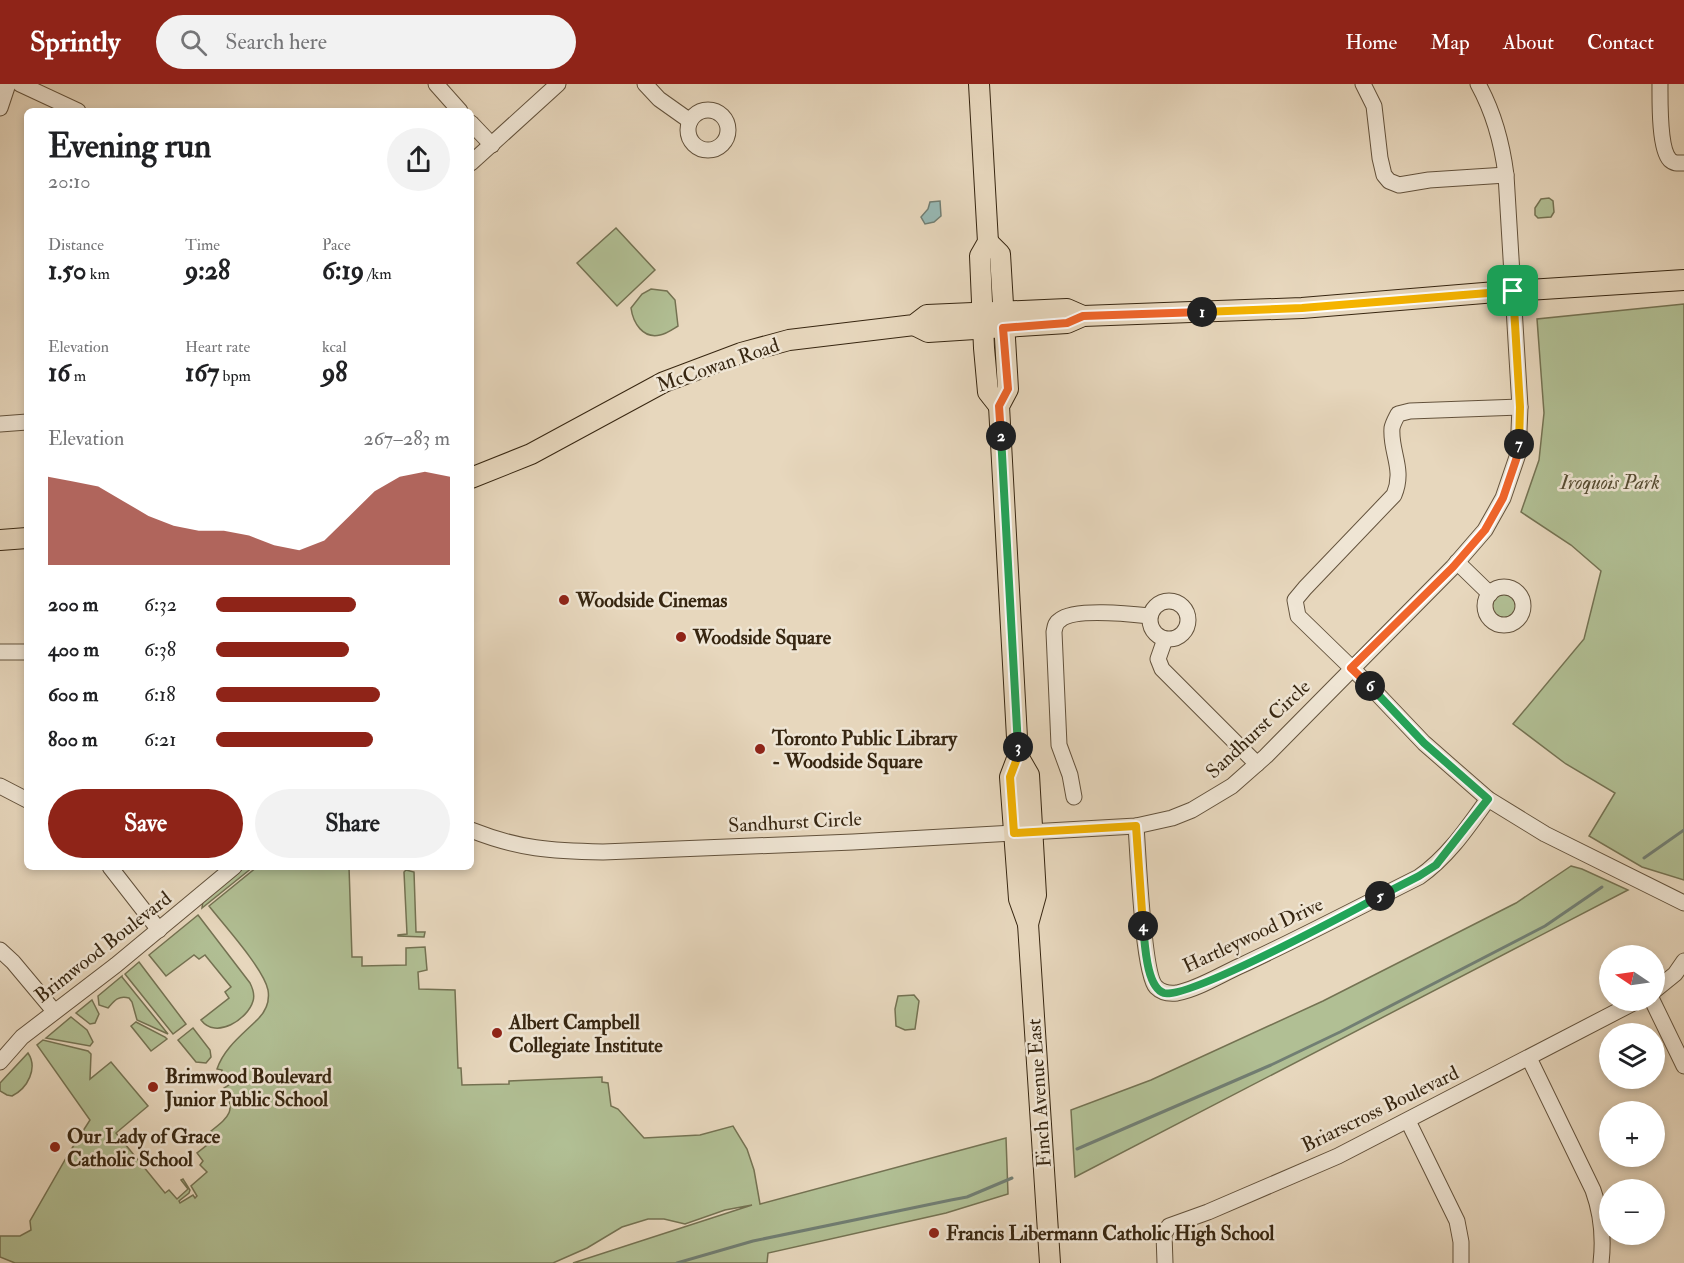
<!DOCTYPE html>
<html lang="en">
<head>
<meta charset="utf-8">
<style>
  body { margin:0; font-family:"IM FELL Double Pica",serif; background:#f2f2f2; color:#202124; height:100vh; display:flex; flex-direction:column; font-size:22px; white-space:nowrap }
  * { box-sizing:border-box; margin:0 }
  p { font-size:20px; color:#757577 }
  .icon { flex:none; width:33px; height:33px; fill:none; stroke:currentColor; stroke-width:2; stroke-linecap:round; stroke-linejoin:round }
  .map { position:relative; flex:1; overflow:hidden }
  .details { position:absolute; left:24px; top:24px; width:450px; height:762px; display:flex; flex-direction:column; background:#fff; border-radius:9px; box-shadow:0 3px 9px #0003 }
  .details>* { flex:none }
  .needle { width:39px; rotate:283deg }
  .controls { position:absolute; left:1599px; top:861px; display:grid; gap:12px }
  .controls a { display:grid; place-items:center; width:66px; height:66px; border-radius:50%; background:#fff; box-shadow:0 3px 9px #0003; font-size:30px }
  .pin { position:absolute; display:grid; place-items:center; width:51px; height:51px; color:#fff; margin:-26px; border-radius:12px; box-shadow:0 3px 9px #0006 }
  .km { position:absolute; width:30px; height:30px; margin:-15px; border-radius:50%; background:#222; color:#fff; font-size:16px; line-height:30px; text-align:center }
  .round { display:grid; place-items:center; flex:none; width:63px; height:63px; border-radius:32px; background:#f2f2f2 }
  .head { display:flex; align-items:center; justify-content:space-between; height:102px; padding:0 24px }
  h1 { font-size:33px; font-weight:700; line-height:45px }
  .figures { display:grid; grid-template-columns:repeat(3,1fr); gap:9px; height:102px; padding:6px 24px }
  .figures div { display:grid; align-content:center }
  .figures b { font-size:26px; font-weight:700 }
  .figures small { font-size:16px; font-weight:400 }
  .figures p { font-size:16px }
  .chart { height:168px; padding:12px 24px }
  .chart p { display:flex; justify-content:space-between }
  .chart svg { width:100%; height:108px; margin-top:6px; fill:#8f2418; opacity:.7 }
  .button { display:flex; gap:12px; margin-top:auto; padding:12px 24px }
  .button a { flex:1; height:69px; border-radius:36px; background:#8f2418; color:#fff; font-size:24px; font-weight:700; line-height:69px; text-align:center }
  .button a+a { background:#f2f2f2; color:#202124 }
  ul { padding:0 24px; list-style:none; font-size:20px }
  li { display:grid; grid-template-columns:96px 72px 1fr; align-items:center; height:45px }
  li i { height:15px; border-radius:8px; background:#8f2418 }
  header { display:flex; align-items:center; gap:36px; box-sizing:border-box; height:84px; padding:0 30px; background:#8f2418; color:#fff }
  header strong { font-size:28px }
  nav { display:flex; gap:33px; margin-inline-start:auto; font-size:21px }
  .search { width:420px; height:54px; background:#f2f2f2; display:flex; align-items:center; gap:15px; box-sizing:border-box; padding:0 21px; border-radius:33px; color:#757577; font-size:22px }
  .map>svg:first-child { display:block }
  .green { fill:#b1bf94; stroke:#747252; stroke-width:1.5 }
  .water { fill:#97b9b5; stroke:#717e73; stroke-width:1.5 }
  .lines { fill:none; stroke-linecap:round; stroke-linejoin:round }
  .stream { stroke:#717e73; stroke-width:3 }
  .minor-casing { stroke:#63523c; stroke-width:17 }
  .major-casing { stroke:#372611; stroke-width:22 }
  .minor { stroke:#efe5d4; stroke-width:15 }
  .major { stroke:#e7d7bd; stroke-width:20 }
  .split-1-casing { stroke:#fff; stroke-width:12 }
  .split-2-casing { stroke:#fff; stroke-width:12 }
  .split-3-casing { stroke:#fff; stroke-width:12 }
  .split-4-casing { stroke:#fff; stroke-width:12 }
  .split-5-casing { stroke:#fff; stroke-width:12 }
  .split-6-casing { stroke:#fff; stroke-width:12 }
  .split-7-casing { stroke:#fff; stroke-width:12 }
  .split-8-casing { stroke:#fff; stroke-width:12 }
  .split-1 { stroke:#f5b400; stroke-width:8 }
  .split-2 { stroke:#f0652b; stroke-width:8 }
  .split-3 { stroke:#22a559; stroke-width:8 }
  .split-4 { stroke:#f5b400; stroke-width:8 }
  .split-5 { stroke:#22a559; stroke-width:8 }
  .split-6 { stroke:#22a559; stroke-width:8 }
  .split-7 { stroke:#f0652b; stroke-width:8 }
  .split-8 { stroke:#f5b400; stroke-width:8 }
  .poi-dot { fill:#8f2418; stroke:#efe5d4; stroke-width:2 }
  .labels { text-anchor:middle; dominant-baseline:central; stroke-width:5; stroke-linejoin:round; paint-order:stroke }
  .street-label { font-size:20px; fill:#372611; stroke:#efe5d4 }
  .park-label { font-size:20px; font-style:italic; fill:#564c32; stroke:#efe5d4 }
  .poi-label { font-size:20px; font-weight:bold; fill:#372611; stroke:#efe5d4; text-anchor:start }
</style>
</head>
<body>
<header>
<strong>Sprintly</strong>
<div class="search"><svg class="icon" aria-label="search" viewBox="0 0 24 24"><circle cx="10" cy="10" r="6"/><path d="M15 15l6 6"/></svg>Search here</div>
<nav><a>Home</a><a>Map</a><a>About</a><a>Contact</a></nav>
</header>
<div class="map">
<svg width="1684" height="1179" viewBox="0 0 1684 1179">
  <rect width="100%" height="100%" fill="#e7d7bd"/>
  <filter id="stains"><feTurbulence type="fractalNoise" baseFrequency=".00333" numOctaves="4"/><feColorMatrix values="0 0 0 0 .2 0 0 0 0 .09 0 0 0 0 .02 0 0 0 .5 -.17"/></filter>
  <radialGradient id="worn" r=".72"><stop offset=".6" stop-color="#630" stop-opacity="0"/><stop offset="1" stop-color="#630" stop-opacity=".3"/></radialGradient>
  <g class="green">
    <path d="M1549,114L1553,117L1554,128L1551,133L1538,134L1535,131V124L1541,115Z"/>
    <path d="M616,144L655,186L617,222L577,179Z"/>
    <path d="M651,205L667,207L675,216L678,242C673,245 666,250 660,251C643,255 633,239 631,224L642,210Z"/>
    <path d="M1684,220V796L1642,783L1589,752L1615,709L1566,680L1513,640L1584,555L1601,487L1571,461L1521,428L1539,376L1544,329L1537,235Z"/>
    <circle cx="1503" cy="522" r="13"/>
    <path d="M1571,782L1582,785L1628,806L1075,1093L1071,1026L1151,996L1323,917L1516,819Z"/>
    <path d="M245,783H253L202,824L203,817Z"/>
    <path d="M257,783H349L352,873H362V882L406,881V864L425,863L427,886L418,888L419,905L455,906L458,984H461L462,1001L509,1000V997L602,993V998L608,999L611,1022L618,1025L644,1054L700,1051L733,1042L747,1065L754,1086L760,1120L1006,1054L1008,1110L946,1129L768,1169L767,1179H573L752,1121L725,1126L685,1140L664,1135H648L622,1143L587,1164L553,1179H15L0,1173V1152H20L31,1146L30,1137L69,1069L90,1036L37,961L43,956L88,967L91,970L90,995L111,978L148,1022L116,1049L165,1109L169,1106L177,1115L188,1105L181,1096L183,1095L190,1106L189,1109L179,1117L180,1119L193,1111L195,1114L197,1112L191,1102L207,1088L200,1081L203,1077L197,1069L216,1054L211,1047C230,1032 236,1027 224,1004L229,1001L226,995L221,993L222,986L217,985C224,964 242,951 258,935C266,927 270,918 268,906C264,885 223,840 209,822Z"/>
    <path d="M406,786L414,788L416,848H425L424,853L398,852V851L407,850L404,788Z"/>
    <path d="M198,831L250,899C253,905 255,911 253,917C248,935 216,956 201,936L229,914L225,908L231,903L205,871L199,875L194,871L166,892L149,871Z"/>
    <path d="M139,878L186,940L173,950L125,890Z"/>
    <path d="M122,892V893L168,950L137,936L132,918L129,914C118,911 114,917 108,924L99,921L98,912Z"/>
    <path d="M914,911L919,917L915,945L905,946L896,942L895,925L898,912Z"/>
    <path d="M92,916L99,930L95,939L90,940L76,929Z"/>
    <path d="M71,933L87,946L93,958L90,962L46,954Z"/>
    <path d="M136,938L165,953L167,955L151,967L131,942Z"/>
    <path d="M193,944L210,966L211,973L206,979L196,978L178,956Z"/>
    <path d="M28,969C38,984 28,1004 12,1012L7,1011L0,1007V999Z"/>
  </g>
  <path class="water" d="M940,117L941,132L934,138L925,140L921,133L928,125L930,118Z"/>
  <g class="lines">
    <g class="stream">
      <path d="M1644,774L1684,746"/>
      <path d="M1077,1065L1271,981L1340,948L1545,842L1602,803"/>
      <path d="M677,1179L753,1157L951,1116L967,1113L1012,1094"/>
    </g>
    <defs>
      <g id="minor">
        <path d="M20,0L78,27"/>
        <path d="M436,0L460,27"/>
        <path d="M645,0L659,15L690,37"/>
        <path d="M1363,0L1374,22L1380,74L1384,91L1389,97L1399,101L1429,96L1506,91"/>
        <path d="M1660,0C1660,16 1659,65 1670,76C1674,80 1679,79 1684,79"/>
        <path d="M0,24L8,0"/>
        <circle cx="708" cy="46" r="20"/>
        <path d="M471,39L492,61"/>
        <path d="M471,79L558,0"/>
        <path d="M1520,323L1410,327L1398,330C1396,334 1393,339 1392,344C1390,368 1405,385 1394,411L1305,504L1295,516L1298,532L1365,597L1424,659L1488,715L1545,750L1684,819"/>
        <path d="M0,340L27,338"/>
        <path d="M1457,478L1490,510"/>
        <circle cx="1504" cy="522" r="19"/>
        <circle cx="1169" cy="536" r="19"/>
        <path d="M1165,555L1158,575L1162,585L1257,680"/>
        <path d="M0,568H27"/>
        <path d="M0,702L27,716"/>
        <path d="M1074,713L1070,691L1059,661L1054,548C1055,543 1055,539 1060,536C1074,524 1131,530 1150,532"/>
        <path d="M1136,742C1138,768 1143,890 1156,903C1162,909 1169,910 1177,909C1198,905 1220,891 1240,882C1300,854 1359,823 1419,793C1448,773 1468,743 1488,715"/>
        <path d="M471,746C519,765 551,767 603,768L853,758L1136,742L1172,734L1192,726L1232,702L1266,672L1453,483L1485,446L1503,414L1518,370L1520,323L1506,91C1502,59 1494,29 1478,0"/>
        <path d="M110,783L159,846"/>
        <path d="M0,866L13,878L54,927"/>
        <path d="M1654,907L1675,890L1684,877"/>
        <path d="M1652,916L1684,982"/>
        <path d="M1529,974L1593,1106C1602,1131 1604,1153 1601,1179"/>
        <path d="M0,978L22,953L116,881L234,783"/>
        <path d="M1408,1037L1457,1137L1461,1158V1179"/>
        <path d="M1165,1179L1164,1150L1169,1142L1208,1128L1338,1072L1639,916"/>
      </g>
      <g id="major">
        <path d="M979,0L988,158L980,172L984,264L988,308L999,322"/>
        <path d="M988,158L1000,170L1008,305L999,322L1018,672L1010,693L1019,815L1028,840L1050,1179"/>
        <path d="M914,241L928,248L1067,239L1083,232L1302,224L1496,208L1684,196"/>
        <path d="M471,394L531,370L664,298L741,269L789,256L914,241L927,231L1067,225L1083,232"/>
        <path d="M0,456L27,454"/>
        <path d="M1018,672L1029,691L1036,811L1028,840"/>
      </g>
    </defs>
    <use href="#minor" class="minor-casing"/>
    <use href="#major" class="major-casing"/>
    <use href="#minor" class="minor"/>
    <use href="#major" class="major"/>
  </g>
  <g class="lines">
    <defs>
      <path id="split-1" d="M1202,228L1302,224L1513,207"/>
      <path id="split-2" d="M1001,352L999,322L1008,305L1003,244L1067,239L1083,232L1202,228"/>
      <path id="split-3" d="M1001,352L1018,663"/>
      <path id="split-4" d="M1018,663V672L1010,693L1014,749L1136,742L1143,842"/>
      <path id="split-5" d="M1143,842C1145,859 1146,903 1164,909C1187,916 1350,828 1380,812"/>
      <path id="split-6" d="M1370,602L1424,659L1488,715L1436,781L1419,792L1380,812"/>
      <path id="split-7" d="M1370,602L1351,584L1453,483L1485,446L1503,414L1518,370L1519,360"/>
      <path id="split-8" d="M1513,207L1520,323L1519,360"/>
    </defs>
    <use href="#split-1" class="split-1-casing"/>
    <use href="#split-2" class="split-2-casing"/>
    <use href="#split-3" class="split-3-casing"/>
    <use href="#split-4" class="split-4-casing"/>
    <use href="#split-5" class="split-5-casing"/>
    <use href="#split-6" class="split-6-casing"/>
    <use href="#split-7" class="split-7-casing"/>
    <use href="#split-8" class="split-8-casing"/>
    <use href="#split-1" class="split-1"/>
    <use href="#split-2" class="split-2"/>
    <use href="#split-3" class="split-3"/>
    <use href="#split-4" class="split-4"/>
    <use href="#split-5" class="split-5"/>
    <use href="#split-6" class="split-6"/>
    <use href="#split-7" class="split-7"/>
    <use href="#split-8" class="split-8"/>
  </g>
  <g class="poi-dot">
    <circle cx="564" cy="516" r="6"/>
    <circle cx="681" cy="553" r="6"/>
    <circle cx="760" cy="665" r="6"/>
    <circle cx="497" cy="949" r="6"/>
    <circle cx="153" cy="1003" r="6"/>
    <circle cx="55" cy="1063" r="6"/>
    <circle cx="934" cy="1149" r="6"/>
  </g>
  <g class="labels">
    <g class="street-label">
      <text transform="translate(718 281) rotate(-19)">McCowan Road</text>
      <text transform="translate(1258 645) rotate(-43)">Sandhurst Circle</text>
      <text transform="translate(795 738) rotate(-3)">Sandhurst Circle</text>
      <text transform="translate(1253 851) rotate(-25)">Hartleywood Drive</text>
      <text transform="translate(103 863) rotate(-38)">Brimwood Boulevard</text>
      <text transform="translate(1039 1009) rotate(-94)">Finch Avenue East</text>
      <text transform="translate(1380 1025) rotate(-26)">Briarscross Boulevard</text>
    </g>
    <g class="park-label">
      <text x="1610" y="398">Iroquois Park</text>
    </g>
    <g class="poi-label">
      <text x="576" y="516">Woodside Cinemas</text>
      <text x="693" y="553">Woodside Square</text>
      <text x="772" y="654">Toronto Public Library<tspan x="772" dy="23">- Woodside Square</tspan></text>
      <text x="509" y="938">Albert Campbell<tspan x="509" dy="23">Collegiate Institute</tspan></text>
      <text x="165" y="992">Brimwood Boulevard<tspan x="165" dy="23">Junior Public School</tspan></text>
      <text x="67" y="1052">Our Lady of Grace<tspan x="67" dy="23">Catholic School</tspan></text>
      <text x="946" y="1149">Francis Libermann Catholic High School</text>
    </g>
  </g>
  <rect width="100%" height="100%" filter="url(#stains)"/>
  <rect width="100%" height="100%" fill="url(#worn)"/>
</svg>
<div class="controls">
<a><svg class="needle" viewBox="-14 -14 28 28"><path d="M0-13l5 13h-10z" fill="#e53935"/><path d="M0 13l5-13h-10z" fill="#757577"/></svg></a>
<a><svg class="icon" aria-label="layers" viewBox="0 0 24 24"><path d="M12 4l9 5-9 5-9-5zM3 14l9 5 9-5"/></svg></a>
<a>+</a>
<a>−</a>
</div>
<div class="pin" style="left:1513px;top:207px;background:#1e9e55"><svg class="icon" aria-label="arrive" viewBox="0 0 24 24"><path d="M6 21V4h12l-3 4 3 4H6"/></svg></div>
<b class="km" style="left:1202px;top:228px">1</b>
<b class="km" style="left:1001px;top:352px">2</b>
<b class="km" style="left:1018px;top:663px">3</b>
<b class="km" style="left:1143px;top:842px">4</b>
<b class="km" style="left:1380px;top:812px">5</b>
<b class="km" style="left:1370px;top:602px">6</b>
<b class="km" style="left:1519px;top:360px">7</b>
<section class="details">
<div class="head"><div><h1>Evening run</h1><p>20:10</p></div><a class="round"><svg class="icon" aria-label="share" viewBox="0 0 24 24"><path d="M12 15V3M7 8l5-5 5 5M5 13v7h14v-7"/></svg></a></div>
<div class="figures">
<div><p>Distance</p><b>1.50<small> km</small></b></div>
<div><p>Time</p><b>9:28</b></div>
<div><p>Pace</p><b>6:19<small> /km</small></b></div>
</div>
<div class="figures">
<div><p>Elevation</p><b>16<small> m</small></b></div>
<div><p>Heart rate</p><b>167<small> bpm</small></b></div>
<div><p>kcal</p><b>98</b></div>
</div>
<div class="chart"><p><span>Elevation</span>267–283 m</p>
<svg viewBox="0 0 160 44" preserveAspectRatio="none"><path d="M0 44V8L10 10L20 12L30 18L40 24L50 28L60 30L70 30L80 32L90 36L100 38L110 34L120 24L130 14L140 8L150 6L160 8V44z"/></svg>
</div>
<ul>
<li><b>200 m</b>6:32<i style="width:60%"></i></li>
<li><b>400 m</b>6:38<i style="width:57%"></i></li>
<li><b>600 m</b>6:18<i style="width:70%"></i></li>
<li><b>800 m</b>6:21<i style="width:67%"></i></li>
</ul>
<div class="button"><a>Save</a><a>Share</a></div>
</section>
</div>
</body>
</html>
